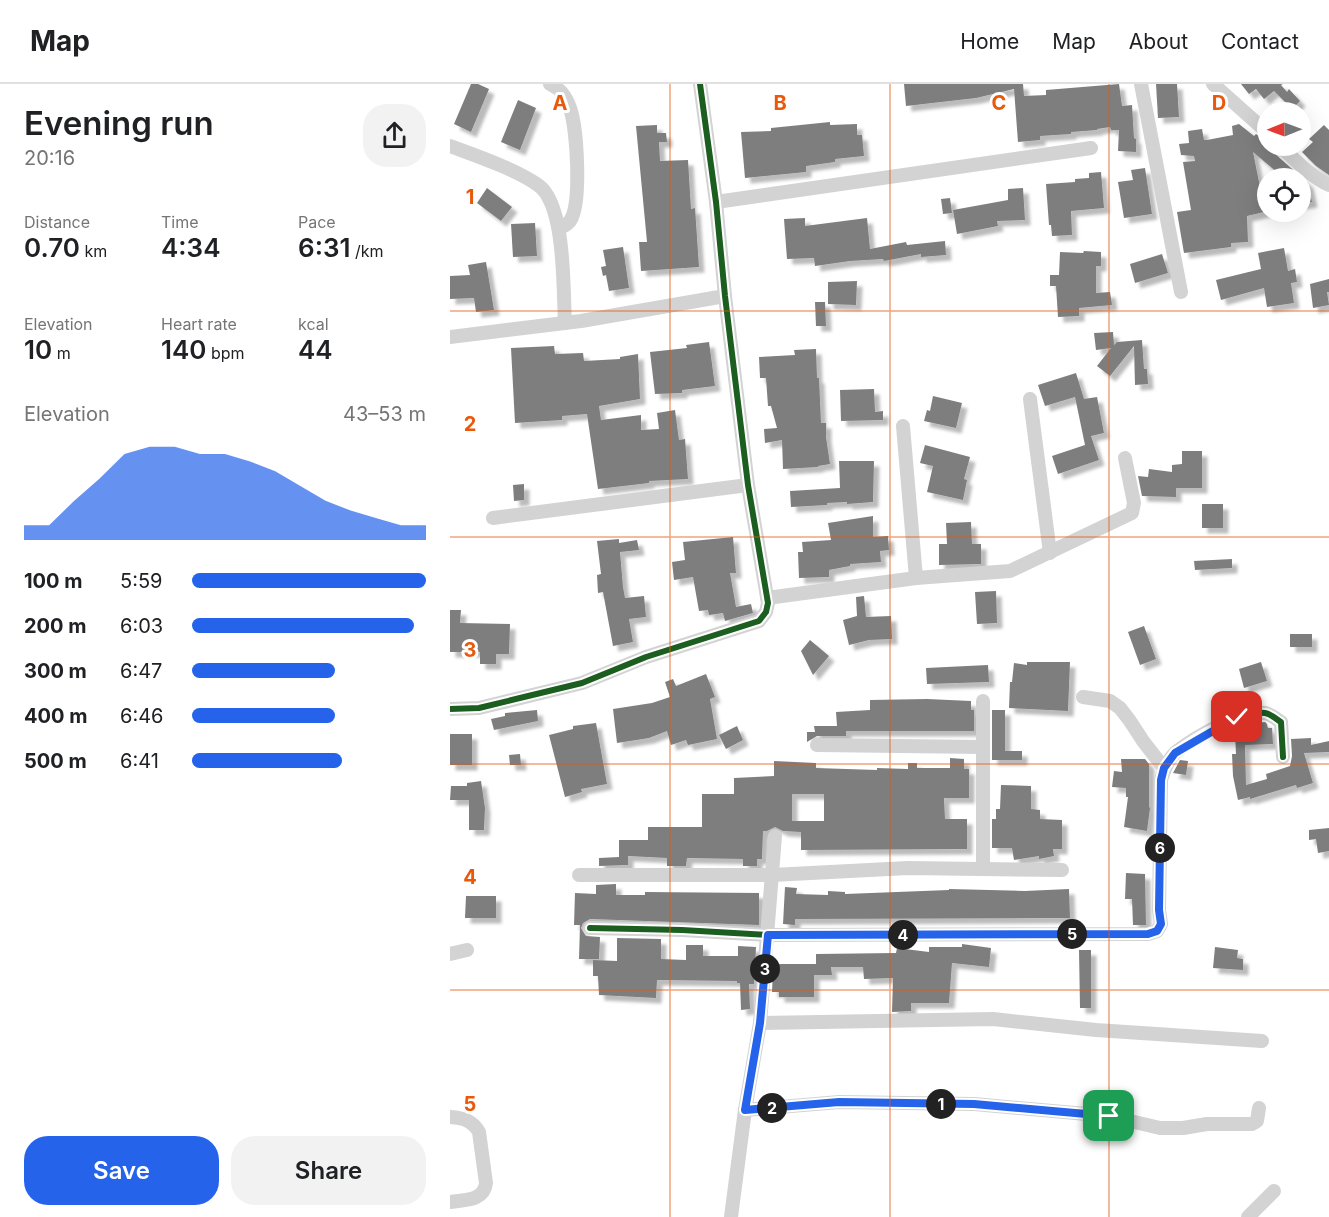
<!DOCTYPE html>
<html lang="en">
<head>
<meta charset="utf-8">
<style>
  body { margin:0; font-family:Inter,sans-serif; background:#f2f2f2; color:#202124; height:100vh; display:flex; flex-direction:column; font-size:22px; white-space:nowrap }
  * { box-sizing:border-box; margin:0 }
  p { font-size:20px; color:#757577 }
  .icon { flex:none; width:33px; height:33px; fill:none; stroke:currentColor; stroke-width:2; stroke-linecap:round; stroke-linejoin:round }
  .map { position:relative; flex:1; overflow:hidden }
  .panel { display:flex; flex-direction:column; background:#fff; width:450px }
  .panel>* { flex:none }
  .needle { width:39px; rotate:269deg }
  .buttons { position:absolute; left:807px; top:18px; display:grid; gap:12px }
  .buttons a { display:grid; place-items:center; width:54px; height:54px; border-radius:50%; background:#fff; box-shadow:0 6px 24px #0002; font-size:30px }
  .pin { position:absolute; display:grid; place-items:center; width:51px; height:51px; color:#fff; margin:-26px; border-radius:12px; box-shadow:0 3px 9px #0006 }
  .km { position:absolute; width:30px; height:30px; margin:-15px; border-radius:50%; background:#222; color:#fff; font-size:16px; line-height:30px; text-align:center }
  .round { display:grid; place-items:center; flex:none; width:63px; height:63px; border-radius:24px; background:#f2f2f2 }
  .summary { display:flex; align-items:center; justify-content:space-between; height:102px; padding:0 24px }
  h1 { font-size:33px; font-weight:600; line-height:45px }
  .stats { display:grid; grid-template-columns:repeat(3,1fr); gap:9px; height:102px; padding:6px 24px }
  .stats div { display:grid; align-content:center }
  .stats b { font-size:26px; font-weight:600 }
  .stats small { font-size:16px; font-weight:400 }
  .stats p { font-size:16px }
  .chart { height:168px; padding:12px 24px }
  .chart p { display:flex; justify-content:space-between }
  .chart svg { width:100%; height:108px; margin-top:6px; fill:#2563eb; opacity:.7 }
  .button { display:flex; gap:12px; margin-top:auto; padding:12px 24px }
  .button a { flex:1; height:69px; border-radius:24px; background:#2563eb; color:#fff; font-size:24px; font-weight:600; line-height:69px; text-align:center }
  .button a+a { background:#f2f2f2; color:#202124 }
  ul { padding:0 24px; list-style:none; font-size:20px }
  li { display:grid; grid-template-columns:96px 72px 1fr; align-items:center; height:45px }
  li i { height:15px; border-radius:8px; background:#2563eb }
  header { display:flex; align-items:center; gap:36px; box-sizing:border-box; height:84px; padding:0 30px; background:#fff; border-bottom:2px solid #e0e0e0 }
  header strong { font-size:28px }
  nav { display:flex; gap:33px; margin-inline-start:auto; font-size:21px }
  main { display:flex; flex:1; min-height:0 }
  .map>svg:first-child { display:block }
  .building { fill:#7e7e7e; fill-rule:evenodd; filter:url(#shadow) }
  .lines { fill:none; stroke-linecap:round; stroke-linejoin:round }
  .minor { stroke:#d3d3d3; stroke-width:14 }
  .cycleway-casing { stroke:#fff; stroke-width:10 }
  .cycleway { stroke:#1b5e20; stroke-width:6 }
  .route-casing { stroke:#fff; stroke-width:12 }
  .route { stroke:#2563eb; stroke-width:8 }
  .grid { fill:none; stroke:#e8590c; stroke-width:1.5; stroke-opacity:0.55 }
  .grid-label { font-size:20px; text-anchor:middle; font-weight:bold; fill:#e8590c; stroke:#fff; stroke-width:6; stroke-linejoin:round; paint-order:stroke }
</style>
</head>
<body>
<header>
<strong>Map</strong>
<nav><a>Home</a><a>Map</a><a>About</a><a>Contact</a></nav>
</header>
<main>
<section class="panel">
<div class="summary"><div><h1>Evening run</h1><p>20:16</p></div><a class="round"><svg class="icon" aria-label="share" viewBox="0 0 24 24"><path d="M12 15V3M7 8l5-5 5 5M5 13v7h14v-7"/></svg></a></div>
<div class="stats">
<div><p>Distance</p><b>0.70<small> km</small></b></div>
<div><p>Time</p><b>4:34</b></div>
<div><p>Pace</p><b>6:31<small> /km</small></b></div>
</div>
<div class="stats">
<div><p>Elevation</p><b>10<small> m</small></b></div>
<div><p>Heart rate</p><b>140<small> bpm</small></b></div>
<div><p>kcal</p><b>44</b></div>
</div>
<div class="chart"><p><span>Elevation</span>43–53 m</p>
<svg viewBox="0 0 160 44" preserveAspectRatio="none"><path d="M0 44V38L10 38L20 28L30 19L40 9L50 6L60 6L70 9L80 9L90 12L100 16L110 22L120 28L130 32L140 35L150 38L160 38V44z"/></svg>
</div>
<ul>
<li><b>100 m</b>5:59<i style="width:100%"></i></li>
<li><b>200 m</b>6:03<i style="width:95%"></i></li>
<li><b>300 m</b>6:47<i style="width:61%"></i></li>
<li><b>400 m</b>6:46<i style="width:61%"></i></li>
<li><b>500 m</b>6:41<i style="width:64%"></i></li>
</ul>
<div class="button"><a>Save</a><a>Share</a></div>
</section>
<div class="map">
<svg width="879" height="1133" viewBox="0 0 879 1133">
  <defs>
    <filter id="shadow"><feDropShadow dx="5.5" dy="5.5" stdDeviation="1.5" flood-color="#0004"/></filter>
  </defs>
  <rect width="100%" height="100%" fill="#fff"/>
  <g class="building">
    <path d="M21,0H28L39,5L21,48L4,40Z"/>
    <path d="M454,0H573L574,12L596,11V6L669,0L672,22L682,21L684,54L686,55V68L668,67L669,46H661L660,43L647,45V46L621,48V50L590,52V56L568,58L564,5L526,14L456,22Z"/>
    <path d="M706,0H727L729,33L708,34Z"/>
    <path d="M791,0H833L831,1L837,8L839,5L850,17L842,25L824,7L814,15L806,5L799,10Z"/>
    <path d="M68,16L86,24L70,66L51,58Z"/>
    <path d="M380,38V41L407,40V51H412L414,72L385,75V78L356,82V88L295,94L291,48L321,47V44Z"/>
    <path d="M789,40L804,52L806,50L818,58V62H821L824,69L858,99L862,118L850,120V94H834L803,68L812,113L818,112V127L797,132L798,158L781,159V163L734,169L727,128L741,126L733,78L745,77L744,72L731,71L729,60L739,59L738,47L752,45L754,56H757L783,51L782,42Z"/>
    <path d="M207,41V49H216L217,58H209L210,77L238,76L241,125L245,124L249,183L191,187L189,158H197L186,42Z"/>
    <path d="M874,41L879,46V91L866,82L852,68L863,58L859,55Z"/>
    <path d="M695,84L702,130L674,134L668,98L683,96L681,86Z"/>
    <path d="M651,88L654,124L621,127L622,151L602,152L601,141H599L596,100L625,98V95L639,94V89Z"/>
    <path d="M37,104L62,123L51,137L27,119Z"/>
    <path d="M573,104L575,136L547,137L548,142L507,150L503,126L558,116V105Z"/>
    <path d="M500,114L502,129L493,130L491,115Z"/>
    <path d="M355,134V142L417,134L420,165L456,158L457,161L495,157L496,171L471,173V170L434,177L433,175L400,177L365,182L364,174L337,175L334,135Z"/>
    <path d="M85,139L87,172L63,173L61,140Z"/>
    <path d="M173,163L179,204L159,207L156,191L153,192L151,183L156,182L153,166Z"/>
    <path d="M834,164L838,187L845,185L847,198L841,199L844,219L817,223L814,204L771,216L766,196L811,185L808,169Z"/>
    <path d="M634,167L651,168V182H646V209L660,208L662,221L629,224V232L608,233L606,202H600V191H609L610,168L633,169Z"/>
    <path d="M712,170L718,189L685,199L680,180Z"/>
    <path d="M36,178L44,226L26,228L24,214L0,215V192L20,191L18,181Z"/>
    <path d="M879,195V208H877L879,221L863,224L860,200Z"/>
    <path d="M407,197L406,221L378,220V198Z"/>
    <path d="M365,218H375L376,242H366Z"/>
    <path d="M663,248L664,261L667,258L692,256L694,285H697L698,300L685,301L684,262L660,292L647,282L661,264L646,266L644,249Z"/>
    <path d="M259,258L265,302L232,306V309L205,310L200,268L237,264L236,261Z"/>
    <path d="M104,262L105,270L133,269L134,277L170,275V273L188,270L190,315L149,322L151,336L191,331V346L209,345L207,329L225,326L229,356L235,355L238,395L199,397V399L148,405L137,330L112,332V336L65,339L61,264Z"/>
    <path d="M366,265L367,294H369L371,339H376V353L380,380L368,382V383L333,385L332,356L315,359L314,345L327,344L321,322H318L316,294H310L309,273L345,271L344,266Z"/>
    <path d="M626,289L634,315L647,313L654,349L641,352L649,376L608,390L602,372L635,361L625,313L595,322L588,301Z"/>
    <path d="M424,305L425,328L433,327V336L391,337L390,306Z"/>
    <path d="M483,312L512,319L506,344L474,337L477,326L480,327Z"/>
    <path d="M475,361L520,373L514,395L517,396L513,416L477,408L483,382L470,379Z"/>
    <path d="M732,367H752V404H726V413L692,412L688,392L698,393L699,385L722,388V381L732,380Z"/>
    <path d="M389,377H424L423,418L397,420V418L377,419V421L341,423L340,407L390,404Z"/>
    <path d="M74,400V416L64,417L63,401Z"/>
    <rect x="752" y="420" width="21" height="24"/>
    <path d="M423,432V453L438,452L439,466L430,467L431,478L400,480V482L379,486V493L349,494L348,468H353L352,458L381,456L378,439Z"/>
    <path d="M521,438L522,460H531V480L489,481V460H497L496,439Z"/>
    <path d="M283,453L286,489H280L286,523L301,520L303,529L275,537L273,529L259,531L258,526L249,527L243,493L224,496L222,478L235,476L233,458Z"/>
    <path d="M169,455V459L187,456L189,466L170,468L173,503L175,514L194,512L196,533L179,535L183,558L163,562L153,508L148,509L147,491L151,490L147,457Z"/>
    <path d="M782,475V484L745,486L744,477Z"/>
    <path d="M546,507L547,539L527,540L525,508Z"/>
    <path d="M414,512L416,533L441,532L442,555L419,556L399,561L393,536L407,532L406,513Z"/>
    <path d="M0,526H11L10,539L60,540L59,570H46V580H30V568H0Z"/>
    <path d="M694,542L706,575L690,581L678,548Z"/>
    <rect x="840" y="550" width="22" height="13"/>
    <path d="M360,556L379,572L363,591L351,567Z"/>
    <path d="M577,578H620L618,627L559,624L560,598H562L564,579L577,581Z"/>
    <path d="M811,578L817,597L794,604L789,585Z"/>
    <path d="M538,581L539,598L477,600L476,584Z"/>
    <path d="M256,590L265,613L260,615L267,655L238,661L236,656L221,661L217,647L199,654L167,659L163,625L202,619L220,613L215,598L223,595L226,602Z"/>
    <path d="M477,615L521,617V626H524V647H396V652H367L357,658V648H365L364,642H387L386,628L420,626V616Z"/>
    <path d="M87,626L88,637L44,646L41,635L55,632V629Z"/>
    <path d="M542,626H555V667H572V676H542Z"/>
    <path d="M815,638L817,640L818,644H822L823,660L795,661L796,701L817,695L816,690L840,682L842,672L841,655L861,654V661L879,657V668L854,669L863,699L847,704L846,701L800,715V713L788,716L783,692L782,670H786L785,649H805V639Z"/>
    <path d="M146,639L157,700L131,705L132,708L115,713L99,651L123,645V642Z"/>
    <path d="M287,642L293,656L276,665L269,651Z"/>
    <rect x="0" y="650" width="22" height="31"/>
    <path d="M70,670L71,681H60L59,671Z"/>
    <path d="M500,674L514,675V685H519V714H494L495,735H517V765L351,766V748L333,747L325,743L317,747H313L312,775H307V782H293V775L237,774L236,782H217V774L178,772V781L149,782V774L169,773V756H198V743H252V710H284V694L324,692V677L366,679V684L427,686V684L458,685V679H467V684H500ZM342,710H374V737H342Z"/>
    <path d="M671,675H695L699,680V723L700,724L697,747L674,743L678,713H676V704L662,703L664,687L672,688Z"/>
    <path d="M730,676L738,677L736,691L723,689Z"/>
    <path d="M31,697L35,724L34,746H19V716H0L1,702H17V699Z"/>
    <path d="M551,701L581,702V725L590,726V735L612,736V765H603L604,772L589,775V772L564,776L562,764H542V735H546V725H550Z"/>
    <path d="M879,744V767L868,769L866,755L859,756V746Z"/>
    <path d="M676,789L695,790L696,841H683L682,815H675Z"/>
    <path d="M166,800V811H195V808L309,809V841L140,835L133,839L131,844L136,852L150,853L149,875H129L130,841H124L125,809L146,810V801Z"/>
    <path d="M335,803L347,804L346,810L378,811V807L395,808V810L499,806V805L575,807L619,805L620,834L345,835V841L333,840Z"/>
    <path d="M16,812H46V834H15Z"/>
    <path d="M167,854L211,855V875L236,876V861H253V872H288V862L306,863L304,900H299L300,925L291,926L290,899H287V897L207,896L206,914L149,911L148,892H143V876L167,877Z"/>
    <path d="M512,860L541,864L539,883L502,879L499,919H461V927L442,928L443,894L414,895L413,883H381L382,891H364V913H329V908H322L323,885H329V880H366V870L446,869L447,864L479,868V863H512Z"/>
    <path d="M765,863L788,866L787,874L793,875V886L763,884Z"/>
    <path d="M629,866H641V924H630Z"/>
  </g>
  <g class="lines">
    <g class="minor">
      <path d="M100,0C111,5 116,13 120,24C127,44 132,120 120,137C118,140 112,143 109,145"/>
      <path d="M691,0L731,208"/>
      <path d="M763,0L818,49"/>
      <path d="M0,62C27,72 65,85 88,101C116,120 113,207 115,239"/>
      <path d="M830,62C845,76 860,92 879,101"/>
      <path d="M266,118L641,64"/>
      <path d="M0,253L131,237L275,212"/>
      <path d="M580,315L600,469"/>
      <path d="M453,342L466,494"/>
      <path d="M43,434L298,401"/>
      <path d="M317,514L466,494L560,487L682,429L684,419L675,374"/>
      <path d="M633,613L660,617L670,624L680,637L693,657L714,684"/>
      <path d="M0,625L29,624L132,599L196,573L309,537L316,528L318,519L298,401L275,212L266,118L250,0"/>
      <path d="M367,661L533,663V784"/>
      <path d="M533,663V617"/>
      <path d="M129,791H322L458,784L612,786"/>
      <path d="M140,844L232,846L318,851L698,850L707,847L711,840L709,826L711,696C714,686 718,675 726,668C745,653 792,626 815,629C821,630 826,635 831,638L833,673"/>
      <path d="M0,870L17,866"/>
      <path d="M310,939L543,935L646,946L812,957"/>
      <path d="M295,1026L389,1018L524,1020L659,1032L710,1044H733L757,1040H802L807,1037L809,1024"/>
      <path d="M0,1033C13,1034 22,1036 29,1048L36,1099C34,1117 15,1116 0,1118"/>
      <path d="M281,1133L295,1026L310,939L325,752"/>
      <path d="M798,1133L824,1107"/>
    </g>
    <defs>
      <g id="cycleway">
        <path d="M0,625L29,624L132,599L196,573L309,537L316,528L318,519L298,401L275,212L266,118L250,0"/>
        <path d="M140,844L232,846L318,851L698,850L707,847L711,840L709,826L711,696C714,686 718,675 726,668C745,653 792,626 815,629C821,630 826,635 831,638L833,673"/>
      </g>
    </defs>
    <use href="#cycleway" class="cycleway-casing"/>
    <use href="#cycleway" class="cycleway"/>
  </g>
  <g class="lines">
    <defs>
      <path id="route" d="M659,1032L524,1020L389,1018L295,1026L310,939L318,851L698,850L707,847L711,840L709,826L711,696L714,684L725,669L787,633"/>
    </defs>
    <use href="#route" class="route-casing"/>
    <use href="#route" class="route"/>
  </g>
  <path class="grid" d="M220,0V1133M440,0V1133M659,0V1133M0,227H879M0,453H879M0,680H879M0,906H879"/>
  <g class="grid-label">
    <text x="110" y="26">A</text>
    <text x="330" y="26">B</text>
    <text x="549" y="26">C</text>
    <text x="769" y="26">D</text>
    <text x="20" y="120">1</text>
    <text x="20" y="347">2</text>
    <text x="20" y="573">3</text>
    <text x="20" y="800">4</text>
    <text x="20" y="1027">5</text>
  </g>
</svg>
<div class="buttons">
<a><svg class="needle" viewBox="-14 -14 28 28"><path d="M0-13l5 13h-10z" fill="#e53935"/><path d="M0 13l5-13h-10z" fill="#757577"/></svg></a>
<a><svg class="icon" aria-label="locate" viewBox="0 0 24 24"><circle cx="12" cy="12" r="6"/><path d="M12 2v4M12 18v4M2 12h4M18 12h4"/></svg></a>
</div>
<div class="pin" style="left:659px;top:1032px;background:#1e9e55"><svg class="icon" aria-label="arrive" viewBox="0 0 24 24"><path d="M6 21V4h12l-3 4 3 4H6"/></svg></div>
<div class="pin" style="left:787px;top:633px;background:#d93025"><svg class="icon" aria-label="check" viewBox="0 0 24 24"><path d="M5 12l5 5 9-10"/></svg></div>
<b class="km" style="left:491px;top:1020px">1</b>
<b class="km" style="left:322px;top:1024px">2</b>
<b class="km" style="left:315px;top:885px">3</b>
<b class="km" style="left:453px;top:851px">4</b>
<b class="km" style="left:622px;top:850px">5</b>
<b class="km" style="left:710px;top:764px">6</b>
</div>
</main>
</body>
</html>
